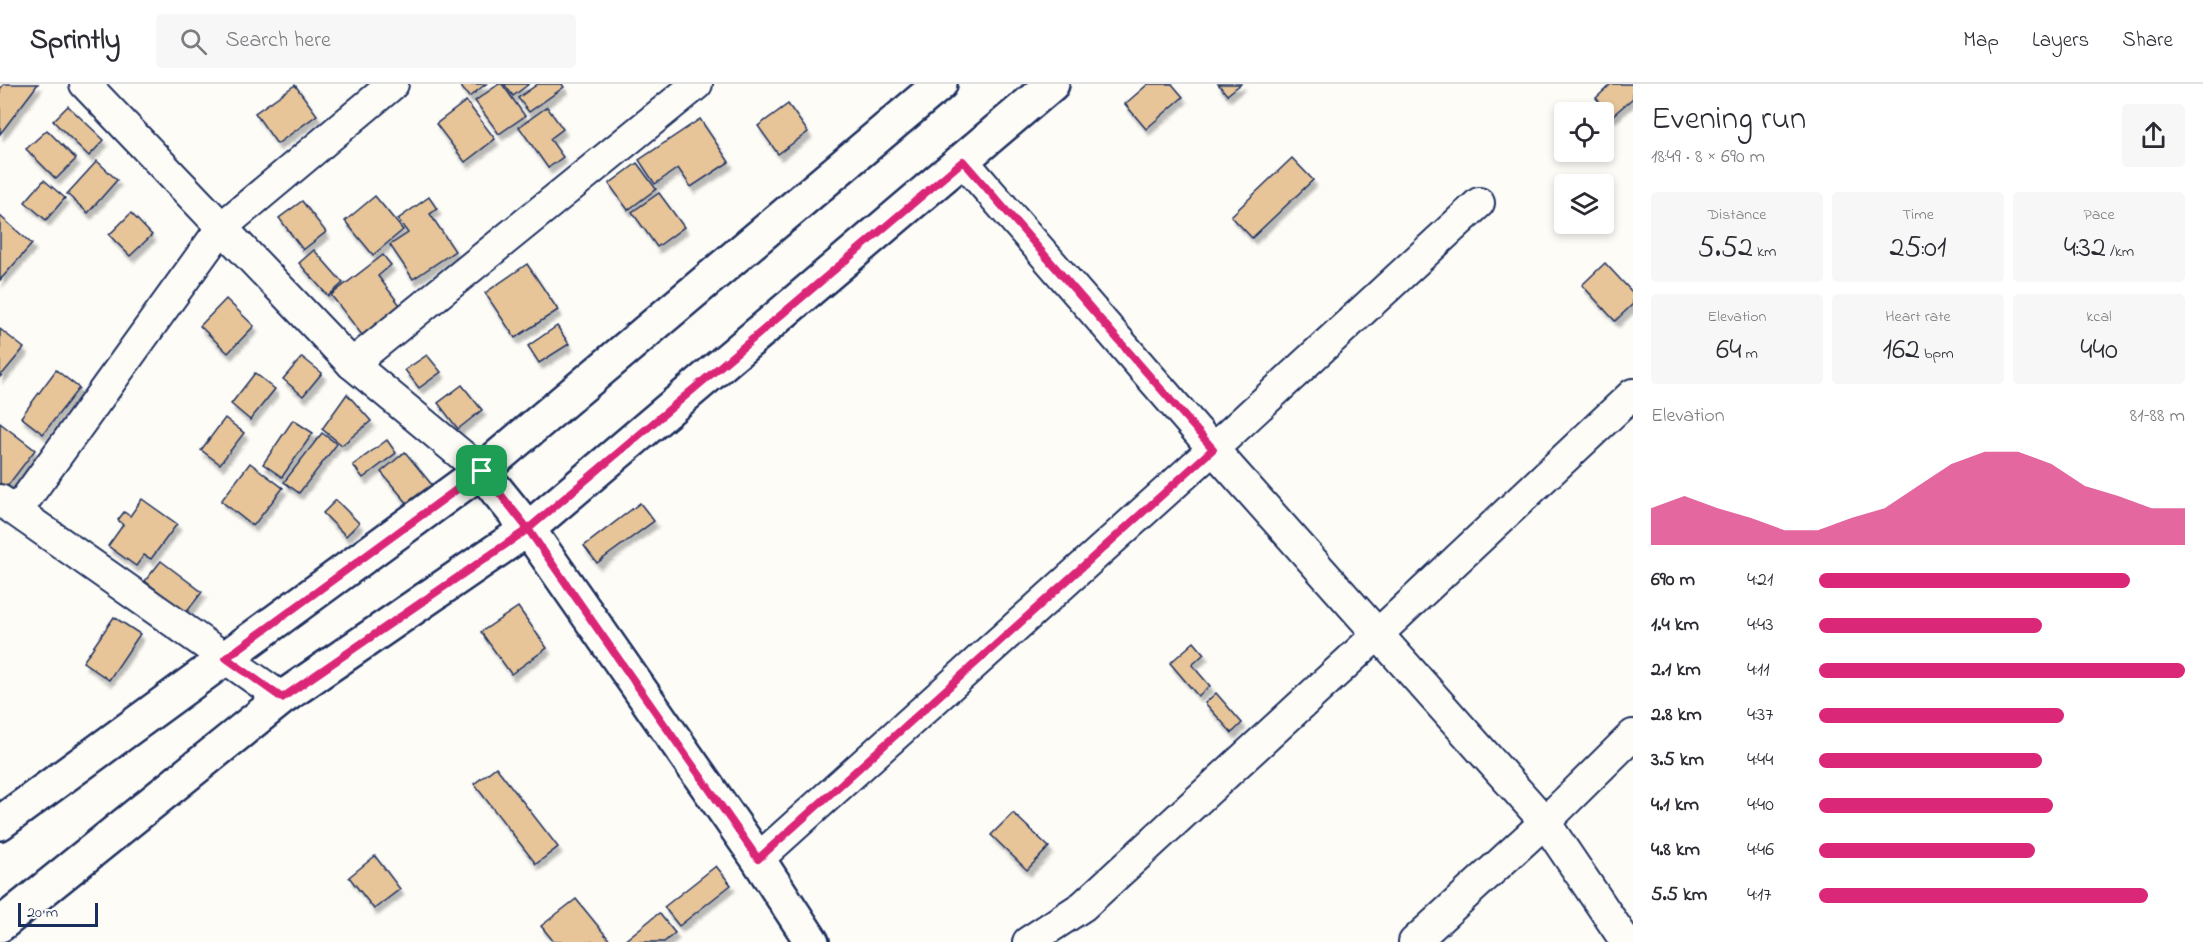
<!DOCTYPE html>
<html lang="en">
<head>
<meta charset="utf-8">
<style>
  body { margin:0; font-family:"Indie Flower",sans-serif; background:#f7f7f7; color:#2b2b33; height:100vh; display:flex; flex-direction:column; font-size:22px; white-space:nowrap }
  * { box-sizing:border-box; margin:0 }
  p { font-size:20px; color:#7c7c81 }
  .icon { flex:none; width:33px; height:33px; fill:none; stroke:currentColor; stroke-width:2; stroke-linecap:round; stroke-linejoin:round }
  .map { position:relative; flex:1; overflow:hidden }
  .drawer { display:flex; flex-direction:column; background:#fff; width:570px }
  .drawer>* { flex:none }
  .buttons { position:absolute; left:1554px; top:18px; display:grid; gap:12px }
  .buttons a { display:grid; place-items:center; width:60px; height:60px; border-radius:6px; background:#fff; box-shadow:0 3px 9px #0003; font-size:30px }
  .scale { position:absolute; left:18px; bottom:15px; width:80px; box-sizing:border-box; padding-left:6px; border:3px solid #1b2f5e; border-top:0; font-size:16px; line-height:21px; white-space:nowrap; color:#1b2f5e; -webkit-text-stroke:4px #fdfcf7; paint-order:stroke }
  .pin { position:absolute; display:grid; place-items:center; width:51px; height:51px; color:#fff; margin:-26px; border-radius:12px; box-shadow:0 3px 9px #0006 }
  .round { display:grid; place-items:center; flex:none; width:63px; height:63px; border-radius:6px; background:#f7f7f7 }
  .head { display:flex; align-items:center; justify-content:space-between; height:102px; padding:0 18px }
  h1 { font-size:33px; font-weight:600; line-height:45px }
  .stats { display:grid; grid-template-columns:repeat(3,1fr); gap:9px; height:102px; padding:6px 18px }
  .stats div { display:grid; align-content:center; border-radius:6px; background:#f7f7f7; text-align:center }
  .stats b { font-size:30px; font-weight:600 }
  .stats small { font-size:16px; font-weight:400 }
  .stats p { font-size:16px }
  .chart { height:168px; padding:12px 18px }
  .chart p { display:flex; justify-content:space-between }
  .chart svg { width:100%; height:108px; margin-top:6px; fill:#db2777; opacity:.7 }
  ul { padding:0 18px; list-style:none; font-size:20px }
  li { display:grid; grid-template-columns:96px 72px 1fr; align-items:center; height:45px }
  li i { height:15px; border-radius:8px; background:#db2777 }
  header { display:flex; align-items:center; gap:36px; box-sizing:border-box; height:84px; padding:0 30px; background:#fff; border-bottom:2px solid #e1e1e2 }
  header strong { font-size:28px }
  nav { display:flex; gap:33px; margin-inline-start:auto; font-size:21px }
  .search { width:420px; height:54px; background:#f7f7f7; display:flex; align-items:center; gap:15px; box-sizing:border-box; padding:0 21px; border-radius:6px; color:#7c7c81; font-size:22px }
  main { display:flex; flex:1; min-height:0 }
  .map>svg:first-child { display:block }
  .building { fill:#e7c599; stroke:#1b2f5e; stroke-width:1.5; filter:url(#shadow) }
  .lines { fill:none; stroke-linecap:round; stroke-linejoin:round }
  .minor-casing { stroke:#1b2f5e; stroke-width:34 }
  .major-casing { stroke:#1b2f5e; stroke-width:38 }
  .minor { stroke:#fdfcf7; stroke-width:30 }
  .major { stroke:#fdfcf7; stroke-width:33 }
  .route-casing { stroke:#fff; stroke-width:12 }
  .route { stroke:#db2777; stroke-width:8 }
</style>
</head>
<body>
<header>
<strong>Sprintly</strong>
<div class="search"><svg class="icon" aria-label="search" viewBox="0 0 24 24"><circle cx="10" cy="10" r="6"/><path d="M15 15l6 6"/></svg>Search here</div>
<nav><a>Map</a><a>Layers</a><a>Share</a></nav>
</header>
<main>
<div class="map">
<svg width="1633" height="858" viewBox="0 0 1633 858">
  <defs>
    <filter id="shadow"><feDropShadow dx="3.5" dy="6" stdDeviation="1.5" flood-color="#0004"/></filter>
  </defs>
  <rect width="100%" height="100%" fill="#fdfcf7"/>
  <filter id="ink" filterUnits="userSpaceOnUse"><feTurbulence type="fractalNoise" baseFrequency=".0167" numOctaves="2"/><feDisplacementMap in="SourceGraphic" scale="12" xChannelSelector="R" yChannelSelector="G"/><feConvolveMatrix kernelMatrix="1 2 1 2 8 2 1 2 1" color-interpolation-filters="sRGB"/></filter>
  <g filter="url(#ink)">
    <g class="building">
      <path d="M4,0H38L0,50V5Z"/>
      <path d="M459,0H486L469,13Z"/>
      <path d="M499,0H502L525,32L499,50L475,17Z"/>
      <path d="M504,0H529L513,12Z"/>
      <path d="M538,0H562L564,3L529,28L518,14Z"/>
      <path d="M1148,0H1172L1183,13L1146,45L1125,20Z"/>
      <path d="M1218,0H1241L1227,11Z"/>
      <path d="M1611,0H1633V14L1612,32L1596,14Z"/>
      <path d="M295,1L317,31L277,60L255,29Z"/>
      <path d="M466,17L495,55L465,78L436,40Z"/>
      <path d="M788,20L808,48L778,70L758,42Z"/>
      <path d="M68,22L104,56L89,72L53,37Z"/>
      <path d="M547,23L563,45L550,55L563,73L548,84L519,43Z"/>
      <path d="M700,35L729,78L691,103L678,84L655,100L639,76Z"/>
      <path d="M47,46L76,75L56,95L26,65Z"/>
      <path d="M1292,74L1313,96L1252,154L1231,132Z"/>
      <path d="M97,77L117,96L88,129L67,110Z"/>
      <path d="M637,79L656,105L628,126L609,100Z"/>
      <path d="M44,96L65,114L46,136L25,118Z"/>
      <path d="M659,109L684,143L657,163L632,128Z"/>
      <path d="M375,112L403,146L373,171L345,137Z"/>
      <path d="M429,113L437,125L430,130L455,167L413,195L390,161L408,149L398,135Z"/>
      <path d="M302,117L326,148L303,166L279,134Z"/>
      <path d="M131,129L152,151L130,172L109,151Z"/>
      <path d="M0,132L32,160L0,196Z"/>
      <path d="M314,166L343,199L328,212L299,179Z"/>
      <path d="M383,171L391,181L378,192L400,221L362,251L331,211Z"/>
      <path d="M1605,179L1633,209V220L1615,237L1582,201Z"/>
      <path d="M527,180L558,226L515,254L485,209Z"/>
      <path d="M226,215L254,242L228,269L200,242Z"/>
      <path d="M557,242L569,260L539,279L528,262Z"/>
      <path d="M0,245L24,264L0,293Z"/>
      <path d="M427,271L441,288L419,304L405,286Z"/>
      <path d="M302,273L322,289L303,312L283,295Z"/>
      <path d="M56,286L79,304L43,350L21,333Z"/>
      <path d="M255,289L275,305L250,336L231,320Z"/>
      <path d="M462,301L482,326L458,345L438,319Z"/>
      <path d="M347,310L371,337L342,361L322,345Z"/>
      <path d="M225,334L244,349L220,380L201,366Z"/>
      <path d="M293,336L313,349L282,393L263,380Z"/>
      <path d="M0,339L35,366L6,404L0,399Z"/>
      <path d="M322,349L337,360L299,409L284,398Z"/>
      <path d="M387,356L396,369L363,394L353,381Z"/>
      <path d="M405,368L432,401L409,421L381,388Z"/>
      <path d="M250,379L283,404L253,442L221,417Z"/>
      <path d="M142,415L177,440L151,475L144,471L136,482L108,462L123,441L118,436L124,428L130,432Z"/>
      <path d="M336,416L359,439L346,452L323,429Z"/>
      <path d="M640,419L654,437L597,479L584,462Z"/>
      <path d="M161,477L202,508L186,529L145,497Z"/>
      <path d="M518,523L547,564L511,590L481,548Z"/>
      <path d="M114,533L140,550L109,596L83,578Z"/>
      <path d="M1194,558L1204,570L1192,581L1210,602L1198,612L1170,579Z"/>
      <path d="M1216,609L1242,639L1232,649L1205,619Z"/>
      <path d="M496,683L558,763L536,780L474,700Z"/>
      <path d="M1013,729L1049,763L1027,786L991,751Z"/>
      <path d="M375,772L400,805L374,825L349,793Z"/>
      <path d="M716,782L731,801L679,842L664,823Z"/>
      <path d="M576,815L611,858H554L541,842Z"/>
      <path d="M659,829L675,849L664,858H623Z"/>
    </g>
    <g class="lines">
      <defs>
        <g id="minor">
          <path d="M85,0L352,280L481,387"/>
          <path d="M963,77L1213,365L1545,738L1626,858"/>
          <path d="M352,280L697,0"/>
          <path d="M0,416L282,614"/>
          <path d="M17,427L222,143L393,0"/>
          <path d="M758,775L1213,365L1479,119"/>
          <path d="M1028,858L1083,822L1378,550L1633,310"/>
          <path d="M1414,858L1545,738L1633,651"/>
        </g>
        <g id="major">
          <path d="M481,387L528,445L758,775L812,858"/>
          <path d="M0,739L481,387L940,0"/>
          <path d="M0,841L282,614L528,445L1052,0"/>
        </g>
      </defs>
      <use href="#minor" class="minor-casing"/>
      <use href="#major" class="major-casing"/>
      <use href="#minor" class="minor"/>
      <use href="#major" class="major"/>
    </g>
  </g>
  <g class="lines" filter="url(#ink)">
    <defs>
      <path id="route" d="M482,387L226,574L282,614L528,445L963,77L1213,365L758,775L528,445L482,387"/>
    </defs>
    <use href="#route" class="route-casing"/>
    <use href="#route" class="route"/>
  </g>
</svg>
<div class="buttons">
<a><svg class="icon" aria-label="locate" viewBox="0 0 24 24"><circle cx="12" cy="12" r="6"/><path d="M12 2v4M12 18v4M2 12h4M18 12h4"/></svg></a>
<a><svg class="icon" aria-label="layers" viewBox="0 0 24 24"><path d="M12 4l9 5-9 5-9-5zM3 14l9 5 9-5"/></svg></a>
</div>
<div class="scale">20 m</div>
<div class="pin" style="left:482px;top:387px;background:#1e9e55"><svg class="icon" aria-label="arrive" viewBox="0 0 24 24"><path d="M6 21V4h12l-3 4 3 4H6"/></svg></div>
</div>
<section class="drawer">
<div class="head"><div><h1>Evening run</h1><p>18:49 · 8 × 690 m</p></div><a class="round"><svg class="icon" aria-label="share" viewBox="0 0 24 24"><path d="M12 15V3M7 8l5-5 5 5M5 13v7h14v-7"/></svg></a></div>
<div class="stats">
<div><p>Distance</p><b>5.52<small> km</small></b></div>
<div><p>Time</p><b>25:01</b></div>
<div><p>Pace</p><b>4:32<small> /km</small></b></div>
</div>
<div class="stats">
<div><p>Elevation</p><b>64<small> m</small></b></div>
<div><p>Heart rate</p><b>162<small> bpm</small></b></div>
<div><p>kcal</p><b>440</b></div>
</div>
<div class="chart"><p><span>Elevation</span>81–88 m</p>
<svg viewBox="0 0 160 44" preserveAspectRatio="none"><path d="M0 44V29L10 24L20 29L30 33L40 38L50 38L60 33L70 29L80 20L90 11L100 6L110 6L120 11L130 20L140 24L150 29L160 29V44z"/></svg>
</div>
<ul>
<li><b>690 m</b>4:21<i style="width:85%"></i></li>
<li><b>1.4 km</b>4:43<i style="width:61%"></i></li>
<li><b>2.1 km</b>4:11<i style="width:100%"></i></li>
<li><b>2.8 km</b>4:37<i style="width:67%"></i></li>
<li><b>3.5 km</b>4:44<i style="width:61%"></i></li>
<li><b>4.1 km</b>4:40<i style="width:64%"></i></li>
<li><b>4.8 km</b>4:46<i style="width:59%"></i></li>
<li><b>5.5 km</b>4:17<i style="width:90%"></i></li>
</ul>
</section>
</main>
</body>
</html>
